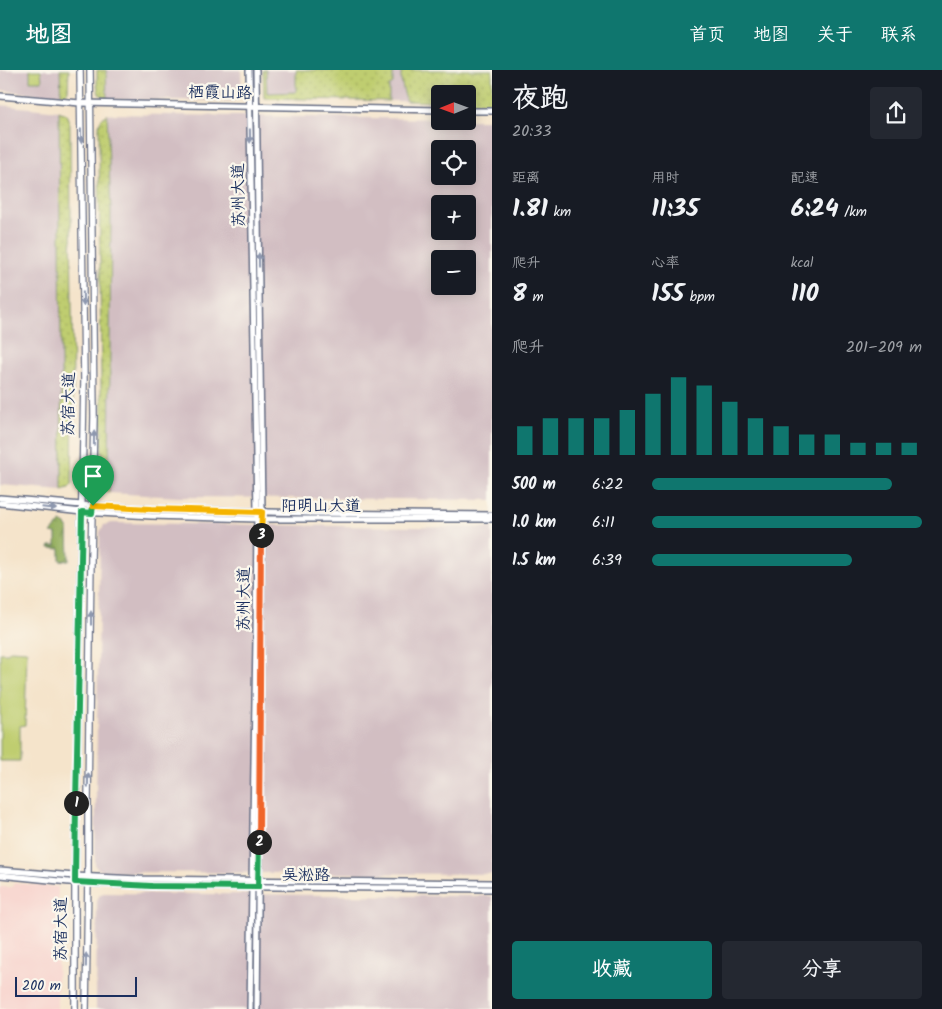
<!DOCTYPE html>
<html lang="zh">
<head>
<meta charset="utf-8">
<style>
  body { margin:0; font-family:Kalam,"LXGW WenKai TC",sans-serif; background:#242831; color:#f1f3f6; height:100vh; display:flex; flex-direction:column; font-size:19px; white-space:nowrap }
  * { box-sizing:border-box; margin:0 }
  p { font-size:16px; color:#9ea1a6 }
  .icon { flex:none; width:28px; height:28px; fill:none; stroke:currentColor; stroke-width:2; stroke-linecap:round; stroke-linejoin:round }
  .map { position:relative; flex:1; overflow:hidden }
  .drawer { display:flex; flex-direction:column; background:#171b24; width:450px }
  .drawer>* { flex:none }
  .needle { width:32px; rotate:269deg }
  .tools { position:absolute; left:431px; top:15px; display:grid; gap:10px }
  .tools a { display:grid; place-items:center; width:45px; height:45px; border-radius:5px; background:#171b24; box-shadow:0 2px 12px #0003; font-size:25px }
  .scale { position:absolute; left:15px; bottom:12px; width:122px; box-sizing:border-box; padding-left:5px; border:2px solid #1b2f5e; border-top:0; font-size:14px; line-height:18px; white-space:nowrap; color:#1b2f5e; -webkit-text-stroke:4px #fbf7ec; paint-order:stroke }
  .pin { position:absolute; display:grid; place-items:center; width:42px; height:42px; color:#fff; margin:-51px -21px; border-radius:50% 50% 50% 0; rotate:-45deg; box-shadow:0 0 5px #0007 }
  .pin .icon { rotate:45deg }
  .km { position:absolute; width:25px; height:25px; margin:-12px; border-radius:50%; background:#222; color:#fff; font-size:14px; line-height:25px; text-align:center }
  .round { display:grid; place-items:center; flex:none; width:52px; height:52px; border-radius:5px; background:#242831 }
  .head { display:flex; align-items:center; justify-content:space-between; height:85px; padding:0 20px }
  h1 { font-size:28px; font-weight:600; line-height:38px }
  .metrics { display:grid; grid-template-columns:repeat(3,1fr); gap:8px; height:85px; padding:5px 20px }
  .metrics div { display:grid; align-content:center }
  .metrics b { font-size:25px; font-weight:600 }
  .metrics small { font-size:14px; font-weight:400 }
  .metrics p { font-size:14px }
  .chart { height:140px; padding:10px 20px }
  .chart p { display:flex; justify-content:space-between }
  .chart svg { width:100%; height:90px; margin-top:5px; stroke:#0f766e; stroke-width:6 }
  .primary-button { display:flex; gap:10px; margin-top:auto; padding:10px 20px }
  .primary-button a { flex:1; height:58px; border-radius:5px; background:#0f766e; color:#fff; font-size:20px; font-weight:600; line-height:58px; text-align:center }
  .primary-button a+a { background:#242831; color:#f1f3f6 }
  ul { padding:0 20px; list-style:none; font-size:16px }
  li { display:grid; grid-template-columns:80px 60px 1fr; align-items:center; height:38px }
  li i { height:12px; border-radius:6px; background:#0f766e }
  header { display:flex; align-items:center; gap:30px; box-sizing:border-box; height:70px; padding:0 25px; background:#0f766e; color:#fff }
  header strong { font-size:24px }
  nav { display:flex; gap:28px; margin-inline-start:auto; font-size:18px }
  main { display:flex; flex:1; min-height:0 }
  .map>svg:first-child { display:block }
  .built { fill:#f7d0ca }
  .industrial { fill:#d2bec2; fill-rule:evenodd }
  .grass { fill:url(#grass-dots); stroke:#6d7e66 }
  .forest { fill:url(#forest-crowns); stroke:#597060 }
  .park { fill:#bfcd6f; stroke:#6d7e66 }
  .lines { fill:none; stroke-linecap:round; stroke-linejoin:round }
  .secondary-casing { stroke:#676e84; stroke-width:8 }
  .primary-casing { stroke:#676e84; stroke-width:8 }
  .secondary { stroke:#fff; stroke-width:5 }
  .primary { stroke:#fff; stroke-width:5.5 }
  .oneway { fill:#8d97ae }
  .split-1-casing { stroke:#fff; stroke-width:10 }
  .split-2-casing { stroke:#fff; stroke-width:10 }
  .split-3-casing { stroke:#fff; stroke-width:10 }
  .split-4-casing { stroke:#fff; stroke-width:10 }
  .split-1 { stroke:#22a559; stroke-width:6 }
  .split-2 { stroke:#22a559; stroke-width:6 }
  .split-3 { stroke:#f0652b; stroke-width:6 }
  .split-4 { stroke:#f5b400; stroke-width:6 }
  .labels { text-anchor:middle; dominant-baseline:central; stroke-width:4.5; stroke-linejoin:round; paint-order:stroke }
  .street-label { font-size:16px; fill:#1b2f5e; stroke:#fbf7ec }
</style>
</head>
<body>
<header>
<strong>地图</strong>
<nav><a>首页</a><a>地图</a><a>关于</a><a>联系</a></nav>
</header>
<main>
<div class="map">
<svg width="492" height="939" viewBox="0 0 492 939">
  <defs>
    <pattern id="grass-dots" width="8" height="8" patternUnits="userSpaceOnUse" patternTransform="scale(1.25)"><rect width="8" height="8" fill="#bfcd6f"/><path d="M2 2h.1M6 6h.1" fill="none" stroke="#a4b063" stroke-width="1.8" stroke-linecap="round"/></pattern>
    <pattern id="forest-crowns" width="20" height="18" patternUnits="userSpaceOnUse" patternTransform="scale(1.25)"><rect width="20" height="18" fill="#97b062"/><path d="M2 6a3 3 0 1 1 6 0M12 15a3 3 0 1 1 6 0" fill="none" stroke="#7a9054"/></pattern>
  </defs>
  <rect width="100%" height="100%" fill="#fbf7ec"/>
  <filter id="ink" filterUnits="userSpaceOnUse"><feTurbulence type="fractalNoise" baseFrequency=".02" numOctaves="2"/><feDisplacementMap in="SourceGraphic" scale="10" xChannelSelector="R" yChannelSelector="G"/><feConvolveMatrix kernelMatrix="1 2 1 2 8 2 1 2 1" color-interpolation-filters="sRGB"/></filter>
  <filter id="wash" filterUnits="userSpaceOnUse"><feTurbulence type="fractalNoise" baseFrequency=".0096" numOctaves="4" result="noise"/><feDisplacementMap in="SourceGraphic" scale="20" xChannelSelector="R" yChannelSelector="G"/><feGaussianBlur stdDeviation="1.12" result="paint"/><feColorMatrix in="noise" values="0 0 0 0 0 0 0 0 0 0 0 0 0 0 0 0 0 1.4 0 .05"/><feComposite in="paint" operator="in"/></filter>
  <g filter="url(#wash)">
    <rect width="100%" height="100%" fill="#f5e4cb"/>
    <path class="built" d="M14,813L58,817L57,939H0V817H13Z"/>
    <g class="industrial">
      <path d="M0,0H60L61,27L0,20Z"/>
      <path d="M106,0H241L242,25L234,31L107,29Z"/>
      <path d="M263,0H492V33L468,32V24H440V32L264,28Z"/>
      <path d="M0,35L59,41L62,420L0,415Z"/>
      <path d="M107,44L440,49V51H468V50H492V430L180,427L109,423L111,141ZM440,79H468V106H440ZM440,134H468V161H440ZM440,189H468V216H440Z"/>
      <path d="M112,453L492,458V804L105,802L98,799L95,796V791L100,462L104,455Z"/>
      <path d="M103,823L431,826H492V939H96L97,829L100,825Z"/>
    </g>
    <g class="grass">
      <path d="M60,0H69L68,21L65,25L61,27Z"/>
      <path d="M97,0H106L107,29L99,24L97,15Z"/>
      <path d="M263,0H266L267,23L296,22V0H393V13L392,15L389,16V31L264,28Z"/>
      <path d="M401,0H492V33L468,32V24H440V32L406,31L401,11Z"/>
      <path d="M59,41L66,44L70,54V62L73,318L72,414L69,418L62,420Z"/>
      <path d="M107,44L111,141L109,423C102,420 102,415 101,408L102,345L101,322L99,65C99,54 98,50 107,44Z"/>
    </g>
    <path class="forest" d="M61,452L66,455L68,457L69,491L60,490V479L49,478L50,476H56V464L51,463Z"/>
    <g class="park">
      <path d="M30,0H41L42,11H30Z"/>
      <path d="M10,580L27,581L25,655L20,656V691H0V583H8Z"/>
    </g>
  </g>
  <g filter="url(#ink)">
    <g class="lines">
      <defs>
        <g id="secondary">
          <path d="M249,0L257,442L256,568L250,939"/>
          <path d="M256,0L262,442L257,939"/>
          <path d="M0,26L80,33L440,40"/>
          <path d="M468,41H492"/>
          <path d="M0,428L82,435L152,439L310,443L492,445"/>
          <path d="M0,433L82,442L151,446L257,449H492"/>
          <path d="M0,800L75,806L139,809L492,813"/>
          <path d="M0,805L69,812L152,816L492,819"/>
        </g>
        <g id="primary">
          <path d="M75,939V806L84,310L80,0"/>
          <path d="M86,939L88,807V731L91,488L94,346L90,0"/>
        </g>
      </defs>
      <use href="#secondary" class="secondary-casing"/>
      <use href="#primary" class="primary-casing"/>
      <use href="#secondary" class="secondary"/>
      <use href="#primary" class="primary"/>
    </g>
    <defs><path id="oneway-solid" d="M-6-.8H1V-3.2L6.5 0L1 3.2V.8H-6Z" transform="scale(1.25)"/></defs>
    <g class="oneway">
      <use href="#oneway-solid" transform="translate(81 66) rotate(89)"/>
      <use href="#oneway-solid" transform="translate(250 66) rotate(89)"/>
      <use href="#oneway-solid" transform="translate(259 190) rotate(-91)"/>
      <use href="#oneway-solid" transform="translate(83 229) rotate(89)"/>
      <use href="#oneway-solid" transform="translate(94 368) rotate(-89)"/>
      <use href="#oneway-solid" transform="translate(49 438) rotate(6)"/>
      <use href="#oneway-solid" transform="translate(91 548) rotate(-90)"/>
      <use href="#oneway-solid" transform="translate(88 710) rotate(-89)"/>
      <use href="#oneway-solid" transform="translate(86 890) rotate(-89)"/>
    </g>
  </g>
  <g class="lines" filter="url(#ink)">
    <defs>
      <path id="split-1" d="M76,733L82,442L92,443L93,436"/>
      <path id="split-2" d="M76,733L75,812L152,816L258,817L259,772"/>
      <path id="split-3" d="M259,772L261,465"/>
      <path id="split-4" d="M93,436L152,439L262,442L261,465"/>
    </defs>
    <use href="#split-1" class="split-1-casing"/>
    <use href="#split-2" class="split-2-casing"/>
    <use href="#split-3" class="split-3-casing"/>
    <use href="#split-4" class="split-4-casing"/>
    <use href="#split-1" class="split-1"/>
    <use href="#split-2" class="split-2"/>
    <use href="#split-3" class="split-3"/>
    <use href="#split-4" class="split-4"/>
  </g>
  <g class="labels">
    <g class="street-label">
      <text transform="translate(220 23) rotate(1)">栖霞山路</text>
      <text transform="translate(239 125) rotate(-91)">苏州大道</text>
      <text transform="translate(69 334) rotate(-89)">苏宿大道</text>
      <text x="321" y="436">阳明山大道</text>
      <text transform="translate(244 529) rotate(-90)">苏州大道</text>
      <text x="306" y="805">吴淞路</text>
      <text transform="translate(61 859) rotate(-90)">苏宿大道</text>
    </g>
  </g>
</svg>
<div class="tools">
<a><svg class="needle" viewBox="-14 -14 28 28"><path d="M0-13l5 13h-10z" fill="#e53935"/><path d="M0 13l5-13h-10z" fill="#9ea1a6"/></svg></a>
<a><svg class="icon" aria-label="locate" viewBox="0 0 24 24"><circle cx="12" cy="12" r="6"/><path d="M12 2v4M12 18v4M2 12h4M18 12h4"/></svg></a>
<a>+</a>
<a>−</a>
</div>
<div class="scale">200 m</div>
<div class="pin" style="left:93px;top:436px;background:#1e9e55"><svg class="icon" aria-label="arrive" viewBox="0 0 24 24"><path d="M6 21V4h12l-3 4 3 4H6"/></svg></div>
<b class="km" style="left:76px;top:733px">1</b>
<b class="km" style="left:259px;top:772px">2</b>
<b class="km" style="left:261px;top:465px">3</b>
</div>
<section class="drawer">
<div class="head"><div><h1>夜跑</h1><p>20:33</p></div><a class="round"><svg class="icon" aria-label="share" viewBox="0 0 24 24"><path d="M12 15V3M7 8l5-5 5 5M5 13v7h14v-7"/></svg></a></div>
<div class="metrics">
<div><p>距离</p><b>1.81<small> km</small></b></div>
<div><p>用时</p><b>11:35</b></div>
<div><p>配速</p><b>6:24<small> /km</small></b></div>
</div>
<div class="metrics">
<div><p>爬升</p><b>8<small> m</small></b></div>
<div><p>心率</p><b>155<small> bpm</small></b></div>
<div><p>kcal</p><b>110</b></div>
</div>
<div class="chart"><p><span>爬升</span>201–209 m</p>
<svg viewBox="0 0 160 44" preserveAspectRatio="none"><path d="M5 44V30M15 44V26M25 44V26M35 44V26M45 44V22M55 44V14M65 44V6M75 44V10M85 44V18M95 44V26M105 44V30M115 44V34M125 44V34M135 44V38M145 44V38M155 44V38"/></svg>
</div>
<ul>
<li><b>500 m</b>6:22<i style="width:89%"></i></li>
<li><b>1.0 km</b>6:11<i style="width:100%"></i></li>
<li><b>1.5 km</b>6:39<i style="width:74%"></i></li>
</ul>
<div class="primary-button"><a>收藏</a><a>分享</a></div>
</section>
</main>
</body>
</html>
